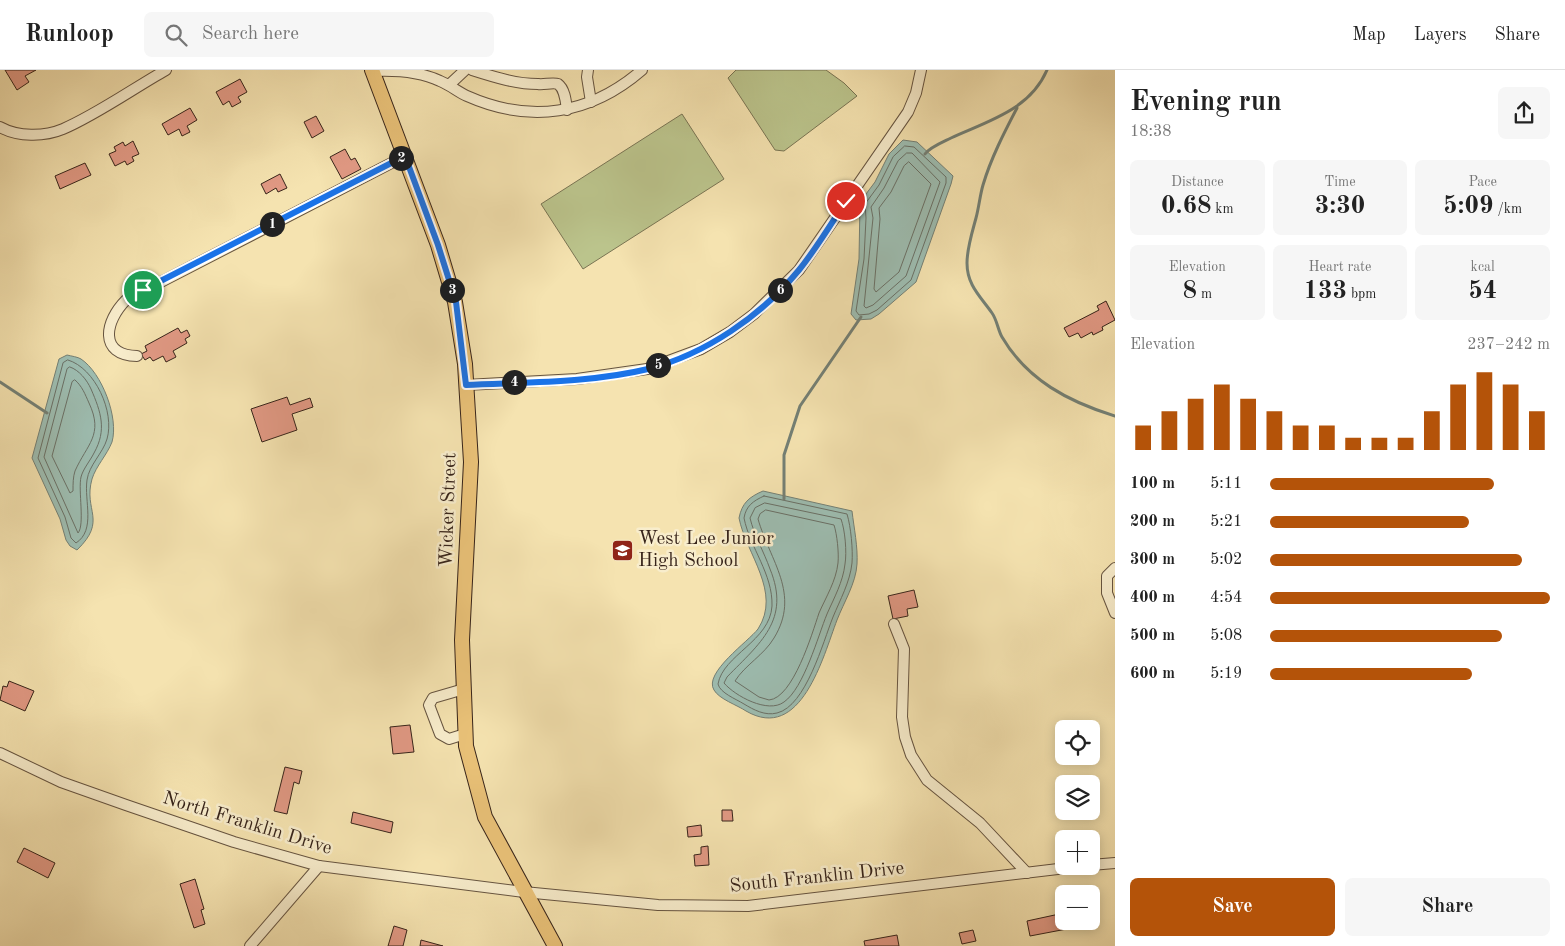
<!DOCTYPE html>
<html lang="en">
<head>
<meta charset="utf-8">
<style>
  body { margin:0; font-family:"Old Standard TT",serif; background:#f6f6f6; color:#222; height:100vh; display:flex; flex-direction:column; font-size:19px; white-space:nowrap }
  * { box-sizing:border-box; margin:0 }
  p { font-size:16px; color:#767676 }
  .icon { flex:none; width:28px; height:28px; fill:none; stroke:currentColor; stroke-width:2; stroke-linecap:round; stroke-linejoin:round }
  .map { position:relative; flex:1; overflow:hidden }
  .drawer { display:flex; flex-direction:column; background:#fff; width:450px }
  .drawer>* { flex:none }
  .buttons { position:absolute; left:1055px; top:650px; display:grid; gap:10px }
  .buttons a { display:grid; place-items:center; width:45px; height:45px; border-radius:8px; background:#fff; box-shadow:0 2px 12px #0003; font-size:25px }
  .pin { position:absolute; display:grid; place-items:center; width:42px; height:42px; color:#fff; margin:-21px; border:2px solid #fff; border-radius:50%; box-shadow:0 1px 5px #0007 }
  .km { position:absolute; width:25px; height:25px; margin:-12px; border-radius:50%; background:#222; color:#fff; font-size:14px; line-height:25px; text-align:center }
  .round { display:grid; place-items:center; flex:none; width:52px; height:52px; border-radius:8px; background:#f6f6f6 }
  .headline { display:flex; align-items:center; justify-content:space-between; height:85px; padding:0 15px }
  h1 { font-size:28px; font-weight:700; line-height:38px }
  .stats { display:grid; grid-template-columns:repeat(3,1fr); gap:8px; height:85px; padding:5px 15px }
  .stats div { display:grid; align-content:center; border-radius:8px; background:#f6f6f6; text-align:center }
  .stats b { font-size:25px; font-weight:700 }
  .stats small { font-size:14px; font-weight:400 }
  .stats p { font-size:14px }
  .chart { height:140px; padding:10px 15px }
  .chart p { display:flex; justify-content:space-between }
  .chart svg { width:100%; height:90px; margin-top:5px; stroke:#b45309; stroke-width:6 }
  .cta { display:flex; gap:10px; margin-top:auto; padding:10px 15px }
  .cta a { flex:1; height:58px; border-radius:8px; background:#b45309; color:#fff; font-size:20px; font-weight:700; line-height:58px; text-align:center }
  .cta a+a { background:#f6f6f6; color:#222 }
  ul { padding:0 15px; list-style:none; font-size:16px }
  li { display:grid; grid-template-columns:80px 60px 1fr; align-items:center; height:38px }
  li i { height:12px; border-radius:6px; background:#b45309 }
  header { display:flex; align-items:center; gap:30px; box-sizing:border-box; height:70px; padding:0 25px; background:#fff; border-bottom:1px solid #e0e0e0 }
  header strong { font-size:24px }
  nav { display:flex; gap:28px; margin-inline-start:auto; font-size:18px }
  .search { width:350px; height:45px; background:#f6f6f6; display:flex; align-items:center; gap:12px; box-sizing:border-box; padding:0 18px; border-radius:8px; color:#767676; font-size:19px }
  main { display:flex; flex:1; min-height:0 }
  .map>svg:first-child { display:block }
  .green { fill:#bbc48c; stroke:#797453 }
  .water { fill:#9dbdb1; stroke:#748075 }
  .lines { fill:none; stroke-linecap:round; stroke-linejoin:round }
  .shore { stroke:#6a7066; stroke-width:1 }
  .stream { stroke:#748075; stroke-width:3 }
  .building { fill:#e19984; stroke:#37241a }
  .minor-casing { stroke:#665440; stroke-width:12 }
  .major-casing { stroke:#37241a; stroke-width:16 }
  .minor { stroke:#f8edcc; stroke-width:10 }
  .major { stroke:#eac278; stroke-width:14 }
  .route-casing { stroke:#fff; stroke-width:10 }
  .route { stroke:#1a73e8; stroke-width:6 }
  .labels { text-anchor:middle; dominant-baseline:central; stroke-width:5; stroke-linejoin:round; paint-order:stroke }
  .street-label { font-size:19px; fill:#37241a; stroke:#f8edcc }
  .poi-label { font-size:19px; fill:#37241a; stroke:#f8edcc; text-anchor:start }
</style>
</head>
<body>
<header>
<strong>Runloop</strong>
<div class="search"><svg class="icon" aria-label="search" viewBox="0 0 24 24"><circle cx="10" cy="10" r="6"/><path d="M15 15l6 6"/></svg>Search here</div>
<nav><a>Map</a><a>Layers</a><a>Share</a></nav>
</header>
<main>
<div class="map">
<svg width="1115" height="876" viewBox="0 0 1115 876">
  <rect width="100%" height="100%" fill="#f5e3b0"/>
  <filter id="stains"><feTurbulence type="fractalNoise" baseFrequency=".004" numOctaves="4"/><feColorMatrix values="0 0 0 0 .2 0 0 0 0 .09 0 0 0 0 .02 0 0 0 .5 -.17"/></filter>
  <radialGradient id="worn" r=".72"><stop offset=".6" stop-color="#630" stop-opacity="0"/><stop offset="1" stop-color="#630" stop-opacity=".3"/></radialGradient>
  <g class="green">
    <path d="M736,0H826L844,13L857,26L784,81L775,80L728,8Z"/>
    <path d="M682,44L724,109L583,199L541,134Z"/>
  </g>
  <g class="water">
    <path d="M903,70L917,72L953,106L951,114L916,212L879,244L871,249L856,250L851,244L859,189L860,132L875,112L889,84Z"/>
    <path d="M67,285C71,286 78,287 81,289C102,303 119,348 112,372C107,385 96,396 92,409C83,441 108,450 77,480L70,476L66,470L60,449L32,388L59,289Z"/>
    <path d="M763,421L852,441C854,458 858,477 857,494C856,513 844,532 837,550C823,587 801,673 746,641C737,635 719,629 714,620C703,603 749,571 758,559C782,522 746,484 739,448C742,433 749,427 763,421Z"/>
  </g>
  <g class="lines">
    <g class="shore">
      <path d="M905,76L914,77L946,107V113L911,210L877,240L869,244L859,245L856,241L864,189L866,148L865,134L879,115L893,87Z"/>
      <path d="M907,83H912L940,112L906,206L873,235L866,238L864,236L873,148L871,137L884,118L898,91Z"/>
      <path d="M909,92L931,114L899,202L876,222L874,219L880,149L879,138L891,122L904,96Z"/>
      <path d="M68,290C95,298 115,342 107,369C103,383 89,395 87,410C84,431 96,460 76,473L71,468L65,447L38,388L63,293Z"/>
      <path d="M70,297C79,300 87,310 91,319C101,342 107,360 94,383C90,391 83,399 81,407C78,420 85,455 78,463L44,387L67,299Z"/>
      <path d="M75,310C82,316 85,324 89,333C104,365 87,374 75,401C73,407 73,414 73,421L70,423L52,386L72,312Z"/>
      <path d="M764,426L847,444C851,457 853,480 852,493C850,512 840,530 833,547C823,572 806,636 777,643C765,646 754,640 744,634C736,629 720,623 718,614C723,585 770,571 772,536C773,504 750,478 744,448C746,436 753,431 764,426Z"/>
      <path d="M765,433L841,449C845,460 847,482 845,494C843,512 834,528 827,544C818,566 804,618 784,632C768,644 735,626 724,613L727,607C760,573 791,550 770,499C764,482 754,465 750,448L755,438Z"/>
      <path d="M766,440L834,455C837,464 839,483 838,493C836,511 826,527 819,543C812,564 793,628 769,630L759,627L735,611C745,595 764,585 774,568C801,524 770,491 758,449L760,444Z"/>
    </g>
    <g class="stream">
      <path d="M1017,38C1004,63 991,88 983,115C980,125 979,137 976,148C972,163 967,178 967,193C967,215 980,226 992,243C997,250 998,260 1002,267C1027,310 1069,332 1115,346"/>
      <path d="M925,84C930,77 943,72 951,68C988,51 1030,40 1047,0"/>
      <path d="M0,312L47,343"/>
      <path d="M784,429V385L800,336L861,247"/>
    </g>
  </g>
  <g class="building">
    <path d="M5,0H36L25,6L29,12L17,20Z"/>
    <path d="M240,9L247,22L238,27L241,32L232,37L229,31L223,35L216,22Z"/>
    <path d="M190,38L197,50L187,56L190,62L182,66L179,59L168,65L162,54Z"/>
    <path d="M316,46L324,61L312,68L304,52Z"/>
    <path d="M133,71L139,84L132,87L134,91L127,95L125,91L115,96L109,84L116,81L114,77L123,72L125,76Z"/>
    <path d="M345,79L351,90L355,88L361,99L342,109L330,87Z"/>
    <path d="M85,93L91,105L60,119L55,106Z"/>
    <path d="M280,104L287,118L278,122L276,118L266,124L261,114Z"/>
    <path d="M1106,231L1115,250L1102,257L1103,260L1093,265L1092,262L1081,268L1078,263L1069,267L1064,258L1099,240L1097,236Z"/>
    <path d="M178,258L181,263L187,260L190,266L185,269L187,273L173,281L176,287L166,292L163,286L153,291L150,287L145,290L141,284L147,281L145,276Z"/>
    <path d="M287,327L290,335L310,328L313,337L292,344L297,360L262,372L251,339Z"/>
    <path d="M914,520L918,537L907,539L908,546L893,549L888,526Z"/>
    <path d="M9,611L34,621L25,641L0,630L3,616L7,617Z"/>
    <path d="M410,655L414,682L393,684L390,657Z"/>
    <path d="M285,697L302,701L299,714L294,712L287,744L274,741Z"/>
    <path d="M722,740H732L733,751H722Z"/>
    <path d="M353,742L393,752L391,763L351,753Z"/>
    <path d="M701,755L702,766L688,767L687,757Z"/>
    <path d="M708,776L709,795L695,796L694,785L701,784V777Z"/>
    <path d="M24,778L55,793L48,808L17,792Z"/>
    <path d="M195,809L204,839L201,840L205,854L194,858L180,814Z"/>
    <path d="M1064,843V851H1071L1072,858L1030,866L1027,851Z"/>
    <path d="M394,856L407,860L403,876H388Z"/>
    <path d="M973,860L976,871L962,874L959,863Z"/>
    <path d="M897,865L899,876H865L864,871Z"/>
    <path d="M421,870L443,876H420Z"/>
  </g>
  <g class="lines">
    <defs>
      <g id="minor">
        <path d="M472,0C494,7 516,14 538,14C544,15 553,12 558,14C565,19 566,32 567,40"/>
        <path d="M588,0L587,7L591,32"/>
        <path d="M373,1C395,0 419,1 440,11C450,15 458,22 467,26C530,54 590,45 642,0"/>
        <path d="M449,15L465,0"/>
        <path d="M0,57C18,67 44,67 63,59C96,45 134,18 166,0"/>
        <path d="M137,286C98,285 105,251 126,230L405,86"/>
        <path d="M466,315L577,309L647,299L701,279L730,262L754,244L799,200L908,42L916,23L921,0"/>
        <path d="M1115,498L1107,506V523L1115,543"/>
        <path d="M894,554L904,579L902,647L905,667L911,685L927,710L980,753L1027,803"/>
        <path d="M464,619L433,628L429,635L440,664L449,669L465,664"/>
        <path d="M0,683L61,712L126,735L234,772L319,796L524,822L658,835L748,836L1083,796"/>
        <path d="M1091,795L1115,793"/>
        <path d="M250,876L319,796"/>
      </g>
      <path id="major" d="M372,0L438,175L455,232L465,294L471,392L462,570L466,676L485,747L555,876"/>
    </defs>
    <use href="#minor" class="minor-casing"/>
    <use href="#major" class="major-casing"/>
    <use href="#minor" class="minor"/>
    <use href="#major" class="major"/>
  </g>
  <g class="lines">
    <defs>
      <path id="route" d="M143,220L405,86L438,175L456,232L466,315C526,312 590,313 648,299C706,284 761,246 799,200C816,179 831,154 846,131"/>
    </defs>
    <use href="#route" class="route-casing"/>
    <use href="#route" class="route"/>
  </g>
  <defs>
    <symbol id="school-square" viewBox="-11 -11 22 22"><rect x="-9" y="-9" width="18" height="18" rx="4" fill="#8f2418" stroke="#f8edcc"/><path d="M0-5L7-2L0 1L-7-2ZM-4 1L0 2.5L4 1V4Q0 6-4 4Z" fill="#fff"/></symbol>
  </defs>
  <g fill-rule="evenodd">
    <use href="#school-square" x="610" y="468" width="25" height="25"/>
  </g>
  <g class="labels">
    <g class="street-label">
      <text transform="translate(449 440) rotate(-88)">Wicker Street</text>
      <text transform="translate(247 754) rotate(17)">North Franklin Drive</text>
      <text transform="translate(817 808) rotate(-6)">South Franklin Drive</text>
    </g>
    <g class="poi-label">
      <text x="638" y="469">West Lee Junior<tspan x="638" dy="22">High School</tspan></text>
    </g>
  </g>
  <rect width="100%" height="100%" filter="url(#stains)"/>
  <rect width="100%" height="100%" fill="url(#worn)"/>
</svg>
<div class="buttons">
<a><svg class="icon" aria-label="locate" viewBox="0 0 24 24"><circle cx="12" cy="12" r="6"/><path d="M12 2v4M12 18v4M2 12h4M18 12h4"/></svg></a>
<a><svg class="icon" aria-label="layers" viewBox="0 0 24 24"><path d="M12 4l9 5-9 5-9-5zM3 14l9 5 9-5"/></svg></a>
<a>+</a>
<a>−</a>
</div>
<div class="pin" style="left:143px;top:220px;background:#1e9e55"><svg class="icon" aria-label="arrive" viewBox="0 0 24 24"><path d="M6 21V4h12l-3 4 3 4H6"/></svg></div>
<div class="pin" style="left:846px;top:131px;background:#d93025"><svg class="icon" aria-label="check" viewBox="0 0 24 24"><path d="M5 12l5 5 9-10"/></svg></div>
<b class="km" style="left:272px;top:154px">1</b>
<b class="km" style="left:401px;top:88px">2</b>
<b class="km" style="left:452px;top:220px">3</b>
<b class="km" style="left:514px;top:312px">4</b>
<b class="km" style="left:658px;top:295px">5</b>
<b class="km" style="left:780px;top:220px">6</b>
</div>
<section class="drawer">
<div class="headline"><div><h1>Evening run</h1><p>18:38</p></div><a class="round"><svg class="icon" aria-label="share" viewBox="0 0 24 24"><path d="M12 15V3M7 8l5-5 5 5M5 13v7h14v-7"/></svg></a></div>
<div class="stats">
<div><p>Distance</p><b>0.68<small> km</small></b></div>
<div><p>Time</p><b>3:30</b></div>
<div><p>Pace</p><b>5:09<small> /km</small></b></div>
</div>
<div class="stats">
<div><p>Elevation</p><b>8<small> m</small></b></div>
<div><p>Heart rate</p><b>133<small> bpm</small></b></div>
<div><p>kcal</p><b>54</b></div>
</div>
<div class="chart"><p><span>Elevation</span>237–242 m</p>
<svg viewBox="0 0 160 44" preserveAspectRatio="none"><path d="M5 44V32M15 44V25M25 44V19M35 44V12M45 44V19M55 44V25M65 44V32M75 44V32M85 44V38M95 44V38M105 44V38M115 44V25M125 44V12M135 44V6M145 44V12M155 44V25"/></svg>
</div>
<ul>
<li><b>100 m</b>5:11<i style="width:80%"></i></li>
<li><b>200 m</b>5:21<i style="width:71%"></i></li>
<li><b>300 m</b>5:02<i style="width:90%"></i></li>
<li><b>400 m</b>4:54<i style="width:100%"></i></li>
<li><b>500 m</b>5:08<i style="width:83%"></i></li>
<li><b>600 m</b>5:19<i style="width:72%"></i></li>
</ul>
<div class="cta"><a>Save</a><a>Share</a></div>
</section>
</main>
</body>
</html>
